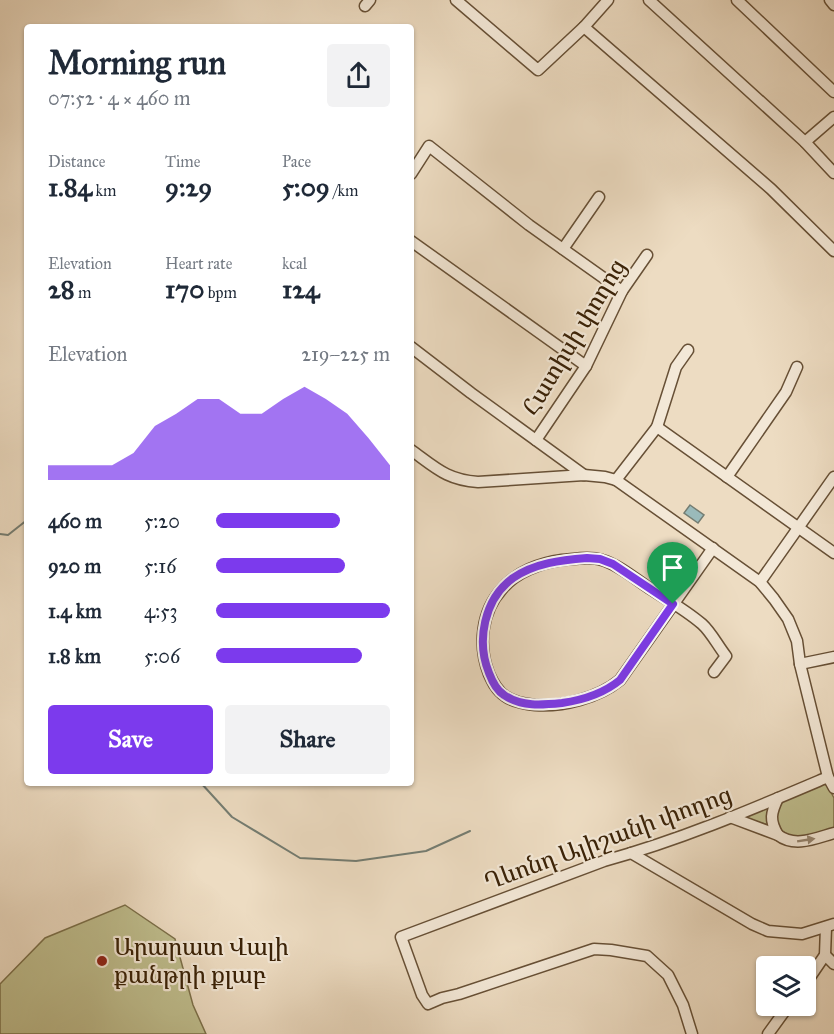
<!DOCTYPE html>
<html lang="en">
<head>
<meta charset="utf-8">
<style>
  body { margin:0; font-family:"IM FELL Great Primer","Noto Serif Armenian",serif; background:#f2f2f3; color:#1f2937; height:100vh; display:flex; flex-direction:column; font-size:22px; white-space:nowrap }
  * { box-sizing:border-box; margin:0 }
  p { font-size:20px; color:#747a83 }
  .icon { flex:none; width:33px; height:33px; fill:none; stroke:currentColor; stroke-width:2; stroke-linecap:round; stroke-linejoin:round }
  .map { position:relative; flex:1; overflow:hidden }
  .panel { position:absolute; left:24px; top:24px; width:390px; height:762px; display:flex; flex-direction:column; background:#fff; border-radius:6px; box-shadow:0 2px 4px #0004 }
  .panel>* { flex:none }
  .buttons { position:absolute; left:756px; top:956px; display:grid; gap:12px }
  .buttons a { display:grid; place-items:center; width:60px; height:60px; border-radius:6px; background:#fff; box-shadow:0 2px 4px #0004; font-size:30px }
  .pin { position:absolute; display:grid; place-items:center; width:51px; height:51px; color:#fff; margin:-62px -26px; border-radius:50% 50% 50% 0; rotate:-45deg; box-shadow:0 0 6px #0007 }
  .pin .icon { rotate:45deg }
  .round { display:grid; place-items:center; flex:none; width:63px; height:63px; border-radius:6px; background:#f2f2f3 }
  .overview { display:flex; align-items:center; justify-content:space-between; height:102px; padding:0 24px }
  h1 { font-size:33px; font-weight:700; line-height:45px }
  .metrics { display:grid; grid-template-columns:repeat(3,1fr); gap:9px; height:102px; padding:6px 24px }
  .metrics div { display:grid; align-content:center }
  .metrics b { font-size:26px; font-weight:700 }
  .metrics small { font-size:16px; font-weight:400 }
  .metrics p { font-size:16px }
  .chart { height:168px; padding:12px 24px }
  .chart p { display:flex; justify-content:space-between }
  .chart svg { width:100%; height:108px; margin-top:6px; fill:#7c3aed; opacity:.7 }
  .cta { display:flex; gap:12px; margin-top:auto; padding:12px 24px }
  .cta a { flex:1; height:69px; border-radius:6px; background:#7c3aed; color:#fff; font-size:24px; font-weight:700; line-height:69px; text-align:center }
  .cta a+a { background:#f2f2f3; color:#1f2937 }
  ul { padding:0 24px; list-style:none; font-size:20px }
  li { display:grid; grid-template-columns:96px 72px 1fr; align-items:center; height:45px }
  li i { height:15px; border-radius:8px; background:#7c3aed }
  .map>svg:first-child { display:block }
  .green { fill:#bfbe8e; stroke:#7c704a; stroke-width:1.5 }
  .water { fill:#9ababa; stroke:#747d72; stroke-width:1.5 }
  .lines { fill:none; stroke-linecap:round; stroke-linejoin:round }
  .stream { stroke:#747d72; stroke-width:2 }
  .minor-casing { stroke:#675036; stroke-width:13 }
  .minor { stroke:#f3e8d7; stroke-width:10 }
  .oneway { fill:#96856f }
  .route-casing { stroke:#fff; stroke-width:12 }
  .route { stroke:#7c3aed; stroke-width:8 }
  .poi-dot { fill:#8f2418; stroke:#f3e8d7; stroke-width:2 }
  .labels { text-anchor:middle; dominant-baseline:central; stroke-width:4.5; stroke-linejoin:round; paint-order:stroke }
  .street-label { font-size:24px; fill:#3a2207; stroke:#f3e8d7 }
  .poi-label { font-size:24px; fill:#3a2207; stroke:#f3e8d7; text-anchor:start }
</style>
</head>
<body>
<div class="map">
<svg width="834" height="1034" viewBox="0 0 834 1034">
  <rect width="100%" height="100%" fill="#eddcc2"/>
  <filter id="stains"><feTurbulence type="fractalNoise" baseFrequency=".00333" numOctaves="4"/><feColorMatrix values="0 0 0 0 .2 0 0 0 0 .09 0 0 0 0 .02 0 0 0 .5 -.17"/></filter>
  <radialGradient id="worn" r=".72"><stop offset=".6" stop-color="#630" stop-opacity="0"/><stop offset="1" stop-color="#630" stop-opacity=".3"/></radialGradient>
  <g class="green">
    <path d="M821,783L827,785L834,798V829L801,837L790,836L780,830L775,822L776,811L783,800Z"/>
    <path d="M766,807L768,808L769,825L748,820L747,817L749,813Z"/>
    <path d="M125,905L175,939L193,1005L206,1034H0V984L45,938Z"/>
  </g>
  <path class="water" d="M690,505L704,515L698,523L684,513Z"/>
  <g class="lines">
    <g class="stream">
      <path d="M0,534L8,535L27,520"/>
      <path d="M201,783L232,817L300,858L356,861L426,851L470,831"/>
    </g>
    <defs>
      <g id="minor">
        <path d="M456,0L538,70L584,27L608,0"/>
        <path d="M649,0L805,142L834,173"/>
        <path d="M737,0L834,92"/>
        <path d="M830,0L834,5"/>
        <path d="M365,6L370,0"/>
        <path d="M584,27L771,189L834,251"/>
        <path d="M805,142L834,117"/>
        <path d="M411,174L429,146L529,225L622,291"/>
        <path d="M411,241L586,366"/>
        <path d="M563,249L599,197"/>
        <path d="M411,347L471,393L584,475"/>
        <path d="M657,427L834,553"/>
        <path d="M536,440L586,366L622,291L647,255"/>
        <path d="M411,450C436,468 447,480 478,482L584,475L605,477L616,480L760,582L774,599L788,619L797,641L800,664L828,777L834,788"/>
        <path d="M727,477L786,392L797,367"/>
        <path d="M616,480L657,427L676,367L688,350"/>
        <path d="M713,548L620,680C598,698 563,707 535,705C525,704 513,702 505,696C497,691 493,683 489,674C478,646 481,612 502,589C516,572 540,563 562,560C575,559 590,556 602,560C619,565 634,578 649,588C666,599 686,610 702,624C711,632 718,646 726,656L714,672"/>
        <path d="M760,582L834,477"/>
        <path d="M800,664L834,657"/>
        <path d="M778,798C771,813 769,820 778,835"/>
        <path d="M730,817L778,835C795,848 816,838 834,833"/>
        <path d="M631,853L752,924L768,931L802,934L834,924"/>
        <path d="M825,955L834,964"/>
        <path d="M806,983L825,955L826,927"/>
        <path d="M692,1034L683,1005L668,975L647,956L611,950L594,949L459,994L442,998L428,1004L422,995L401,937L604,861C681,840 755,808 828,777"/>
        <path d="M768,1034L789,1005"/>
      </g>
    </defs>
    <use href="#minor" class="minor-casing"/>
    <use href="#minor" class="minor"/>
  </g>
  <defs><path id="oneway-solid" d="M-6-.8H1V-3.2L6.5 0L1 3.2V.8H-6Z" transform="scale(1.5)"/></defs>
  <use class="oneway" href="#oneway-solid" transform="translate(806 840) rotate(-9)"/>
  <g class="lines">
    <defs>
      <path id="route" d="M587,558L600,559L613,564L673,604L620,680C603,694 583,700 562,703C542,705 521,707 504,695C496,690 492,681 489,673C476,641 484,599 513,578C535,563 561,560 587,558Z"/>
    </defs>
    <use href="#route" class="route-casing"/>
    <use href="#route" class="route"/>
  </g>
  <circle class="poi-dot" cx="102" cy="961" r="6"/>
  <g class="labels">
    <g class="street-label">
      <text transform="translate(574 337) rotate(-59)">Հատիսի փողոց</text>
      <text transform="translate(608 838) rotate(-20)">Ղևոնդ Ալիշանի փողոց</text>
    </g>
    <g class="poi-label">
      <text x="114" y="947">Արարատ Վալի<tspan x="114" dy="28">քանթրի քլաբ</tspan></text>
    </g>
  </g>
  <rect width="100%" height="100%" filter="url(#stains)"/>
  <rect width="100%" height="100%" fill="url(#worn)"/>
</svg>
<div class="buttons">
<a><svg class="icon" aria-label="layers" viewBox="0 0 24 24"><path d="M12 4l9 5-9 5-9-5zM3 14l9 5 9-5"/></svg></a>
</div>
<div class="pin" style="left:673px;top:604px;background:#1e9e55"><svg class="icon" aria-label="arrive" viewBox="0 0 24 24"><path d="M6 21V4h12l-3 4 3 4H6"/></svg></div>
<section class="panel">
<div class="overview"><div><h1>Morning run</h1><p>07:52 · 4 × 460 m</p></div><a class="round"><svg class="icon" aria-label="share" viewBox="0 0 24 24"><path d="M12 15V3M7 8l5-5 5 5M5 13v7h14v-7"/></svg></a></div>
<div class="metrics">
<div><p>Distance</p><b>1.84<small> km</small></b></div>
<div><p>Time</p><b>9:29</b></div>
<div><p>Pace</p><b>5:09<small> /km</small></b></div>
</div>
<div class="metrics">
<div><p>Elevation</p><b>28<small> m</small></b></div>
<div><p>Heart rate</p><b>170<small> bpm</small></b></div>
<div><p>kcal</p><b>124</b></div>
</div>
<div class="chart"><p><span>Elevation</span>219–225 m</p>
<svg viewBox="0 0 160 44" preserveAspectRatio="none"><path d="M0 44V38L10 38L20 38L30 38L40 33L50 22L60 17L70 11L80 11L90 17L100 17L110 11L120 6L130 11L140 17L150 27L160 38V44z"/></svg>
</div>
<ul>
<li><b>460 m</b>5:20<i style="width:71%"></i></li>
<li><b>920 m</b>5:16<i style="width:74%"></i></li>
<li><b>1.4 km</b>4:53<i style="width:100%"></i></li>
<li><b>1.8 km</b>5:06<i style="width:84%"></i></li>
</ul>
<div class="cta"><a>Save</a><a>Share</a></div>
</section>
</div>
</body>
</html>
